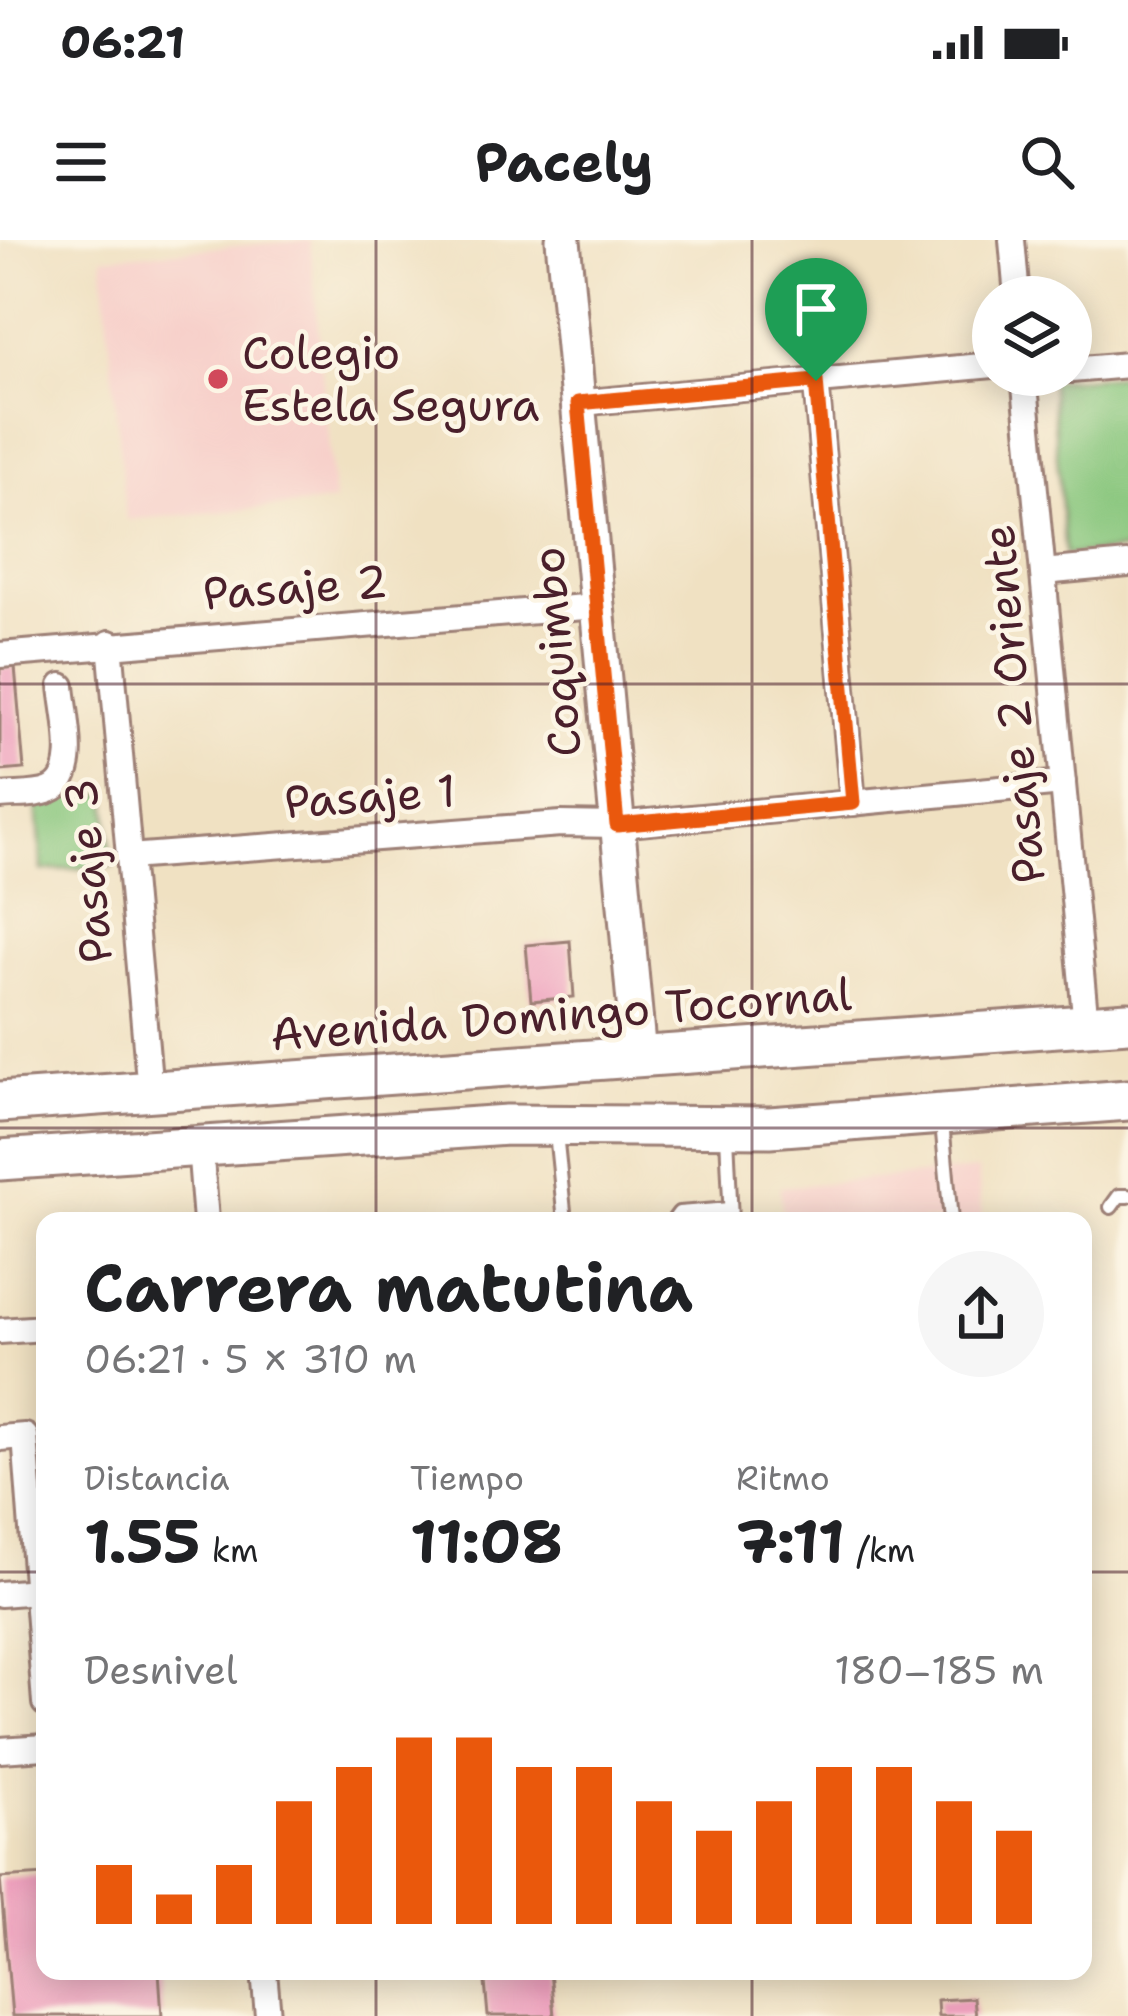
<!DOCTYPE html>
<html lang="es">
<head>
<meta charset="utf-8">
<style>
  body { margin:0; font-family:"Shantell Sans",sans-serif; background:#f6f6f6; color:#202124; height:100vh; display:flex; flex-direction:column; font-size:45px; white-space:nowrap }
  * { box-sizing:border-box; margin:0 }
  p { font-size:39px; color:#757577 }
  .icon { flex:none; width:66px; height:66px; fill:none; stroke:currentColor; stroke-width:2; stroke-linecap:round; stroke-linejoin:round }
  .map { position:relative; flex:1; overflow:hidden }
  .sheet { position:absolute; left:36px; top:972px; width:1056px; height:768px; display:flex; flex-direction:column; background:#fff; border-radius:24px; box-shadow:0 6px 30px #0003 }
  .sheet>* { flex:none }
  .tools { position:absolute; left:972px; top:36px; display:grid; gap:24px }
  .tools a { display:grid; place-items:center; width:120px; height:120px; border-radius:50%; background:#fff; box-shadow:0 6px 30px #0003; font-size:60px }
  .pin { position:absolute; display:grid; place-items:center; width:102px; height:102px; color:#fff; margin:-123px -51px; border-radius:50% 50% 50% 0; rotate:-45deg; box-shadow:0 0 12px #0007 }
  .pin .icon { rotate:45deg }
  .round { display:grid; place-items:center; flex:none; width:126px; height:126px; border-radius:63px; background:#f6f6f6 }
  .headline { display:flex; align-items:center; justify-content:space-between; height:204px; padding:0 48px }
  h1 { font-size:66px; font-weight:700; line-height:90px }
  .stats { display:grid; grid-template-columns:repeat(3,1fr); gap:18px; height:204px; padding:12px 48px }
  .stats div { display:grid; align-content:center }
  .stats b { font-size:60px; font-weight:700 }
  .stats small { font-size:33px; font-weight:400 }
  .stats p { font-size:33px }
  .chart { height:336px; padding:24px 48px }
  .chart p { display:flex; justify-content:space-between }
  .chart svg { width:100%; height:216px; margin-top:12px; stroke:#ea580c; stroke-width:6 }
  .status { display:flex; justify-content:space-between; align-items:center; height:84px; padding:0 60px; background:#fff; direction:ltr }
  .status svg { height:33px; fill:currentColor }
  header { display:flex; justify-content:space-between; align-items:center; height:156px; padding:0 48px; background:#fff; font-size:54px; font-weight:700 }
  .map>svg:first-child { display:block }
  .built { fill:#f7d0ca }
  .green { fill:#88c67d; stroke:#697254; stroke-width:3 }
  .building { fill:#eea0bd }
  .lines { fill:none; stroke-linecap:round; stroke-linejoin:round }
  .lane-casing { stroke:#9d8076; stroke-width:18 }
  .street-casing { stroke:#9d8076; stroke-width:30 }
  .secondary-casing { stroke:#9d8076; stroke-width:39 }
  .primary-casing { stroke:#9d8076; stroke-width:45 }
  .lane { stroke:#fff; stroke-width:12 }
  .street { stroke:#fff; stroke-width:24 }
  .secondary { stroke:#fff; stroke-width:33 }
  .primary { stroke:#fff; stroke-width:39 }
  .route-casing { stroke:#fff; stroke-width:24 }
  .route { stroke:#ea580c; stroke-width:15 }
  .grid { fill:none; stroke:#4a1f2b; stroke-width:3; stroke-opacity:0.55 }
  .poi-dot { fill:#d1495b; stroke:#fcf5e5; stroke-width:4.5 }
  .labels { text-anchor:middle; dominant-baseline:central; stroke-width:9; stroke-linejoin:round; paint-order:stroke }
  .poi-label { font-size:45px; fill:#4a1f2b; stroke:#fcf5e5; text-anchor:start }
  .street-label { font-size:45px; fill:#4a1f2b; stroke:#fcf5e5 }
</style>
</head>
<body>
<div class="status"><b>06:21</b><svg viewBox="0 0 49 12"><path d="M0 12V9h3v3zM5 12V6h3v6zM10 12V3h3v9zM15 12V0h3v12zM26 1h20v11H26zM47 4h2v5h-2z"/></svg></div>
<header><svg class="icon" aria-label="menu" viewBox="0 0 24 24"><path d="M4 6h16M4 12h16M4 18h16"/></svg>Pacely<svg class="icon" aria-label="search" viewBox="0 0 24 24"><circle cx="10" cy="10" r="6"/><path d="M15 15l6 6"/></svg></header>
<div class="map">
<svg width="1128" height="1776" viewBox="0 0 1128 1776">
  <rect width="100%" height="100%" fill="#fcf5e5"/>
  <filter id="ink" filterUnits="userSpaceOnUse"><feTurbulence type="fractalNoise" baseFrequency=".00833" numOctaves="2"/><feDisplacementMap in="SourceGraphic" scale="24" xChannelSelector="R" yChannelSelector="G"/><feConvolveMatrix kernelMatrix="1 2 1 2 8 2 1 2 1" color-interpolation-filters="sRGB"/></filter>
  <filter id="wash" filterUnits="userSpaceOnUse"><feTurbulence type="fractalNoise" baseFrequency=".004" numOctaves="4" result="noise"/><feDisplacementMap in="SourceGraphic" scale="48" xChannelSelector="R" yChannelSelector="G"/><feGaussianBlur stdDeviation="2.7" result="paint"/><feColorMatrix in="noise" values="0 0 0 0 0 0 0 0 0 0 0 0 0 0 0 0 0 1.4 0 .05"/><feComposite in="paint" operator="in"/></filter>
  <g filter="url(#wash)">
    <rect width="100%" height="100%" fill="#f0e1c2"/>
    <g class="built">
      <path d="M310,0L334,262L126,280L102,17Z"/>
      <path d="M978,930L982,981H783L780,947Z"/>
    </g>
    <g class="green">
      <path d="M1128,135V310L1065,315L1051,141Z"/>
      <path d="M107,554L112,626L42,631L37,560Z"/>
    </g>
    <g id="blocks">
      <g class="building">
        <path d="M15,427L24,529L0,531V428Z"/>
        <path d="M570,701L574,757L531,761L526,705Z"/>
        <path d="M45,1635V1731H159L162,1776H12L0,1638Z"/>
        <path d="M484,1731H550L554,1776H488Z"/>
        <path d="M973,1758L975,1776H938L937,1760Z"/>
      </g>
    </g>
  </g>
  <g filter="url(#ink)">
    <use href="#blocks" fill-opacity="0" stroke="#9d8076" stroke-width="3"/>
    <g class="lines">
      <defs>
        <g id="lane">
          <path d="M942,882L951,981"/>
          <path d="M556,893L565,981"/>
          <path d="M727,895L731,981"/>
          <path d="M1111,967L1119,956H1128"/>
          <path d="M673,981L679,973L730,969"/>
        </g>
        <g id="street">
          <path d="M1012,0L1017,57"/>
          <path d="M1071,130L1128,125"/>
          <path d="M1024,135L1086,785"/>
          <path d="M816,141L853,563"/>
          <path d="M578,163L993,125"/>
          <path d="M1043,332L1128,324"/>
          <path d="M110,403L150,851"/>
          <path d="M0,415L597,366"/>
          <path d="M0,556C16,554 36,556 50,550C82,537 64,473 62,446"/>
          <path d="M129,617L561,584L617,585L1063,543"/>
          <path d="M200,906L206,981"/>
          <path d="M0,1091L45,1088"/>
          <path d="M0,1198L25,1196L45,1463"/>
          <path d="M0,1354L37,1351"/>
          <path d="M0,1510L45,1507"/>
          <path d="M264,1731L268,1776"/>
        </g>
        <path id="secondary" d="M563,0L639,816"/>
        <g id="primary">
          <path d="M0,862L1128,782"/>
          <path d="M0,920L507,885L770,887L1128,860"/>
        </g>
      </defs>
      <use href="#lane" class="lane-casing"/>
      <use href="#street" class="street-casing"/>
      <use href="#secondary" class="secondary-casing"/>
      <use href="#primary" class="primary-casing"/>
      <use href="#lane" class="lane"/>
      <use href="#street" class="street"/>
      <use href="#secondary" class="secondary"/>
      <use href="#primary" class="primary"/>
    </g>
  </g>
  <g class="lines" filter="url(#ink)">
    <defs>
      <path id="route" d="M816,141L853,563L617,585L578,163Z"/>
    </defs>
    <use href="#route" class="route-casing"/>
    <use href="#route" class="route"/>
  </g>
  <path class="grid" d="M376,0V981M752,0V981M0,444H1128M0,888H1128M0,1332H45M1083,1332H1128M376,1731V1776M752,1731V1776"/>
  <circle class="poi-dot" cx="218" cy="139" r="12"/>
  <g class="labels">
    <g class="poi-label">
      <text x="242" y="113">Colegio<tspan x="242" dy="52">Estela Segura</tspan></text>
    </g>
    <g class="street-label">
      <text transform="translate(295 347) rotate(-4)">Pasaje 2</text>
      <text transform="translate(556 412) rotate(-95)">Coquimbo</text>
      <text transform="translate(1013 464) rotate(-95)">Pasaje 2 Oriente</text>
      <text transform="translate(370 556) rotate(-4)">Pasaje 1</text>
      <text transform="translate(88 631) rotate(-95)">Pasaje 3</text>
      <text transform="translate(561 774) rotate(-4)">Avenida Domingo Tocornal</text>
    </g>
  </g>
</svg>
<div class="tools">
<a><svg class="icon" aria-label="layers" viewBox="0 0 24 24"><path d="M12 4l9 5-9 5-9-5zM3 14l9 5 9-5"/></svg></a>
</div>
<div class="pin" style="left:816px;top:141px;background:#1e9e55"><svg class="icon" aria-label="arrive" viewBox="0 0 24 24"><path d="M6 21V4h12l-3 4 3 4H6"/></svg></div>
<section class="sheet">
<div class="headline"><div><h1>Carrera matutina</h1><p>06:21 · 5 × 310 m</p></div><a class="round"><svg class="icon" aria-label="share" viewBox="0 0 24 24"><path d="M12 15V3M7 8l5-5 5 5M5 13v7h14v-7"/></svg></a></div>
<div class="stats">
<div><p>Distancia</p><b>1.55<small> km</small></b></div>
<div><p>Tiempo</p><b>11:08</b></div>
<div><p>Ritmo</p><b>7:11<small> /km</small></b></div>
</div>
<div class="chart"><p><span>Desnivel</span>180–185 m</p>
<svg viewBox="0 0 160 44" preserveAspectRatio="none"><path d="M5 44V32M15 44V38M25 44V32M35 44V19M45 44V12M55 44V6M65 44V6M75 44V12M85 44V12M95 44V19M105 44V25M115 44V19M125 44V12M135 44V12M145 44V19M155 44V25"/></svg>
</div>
</section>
</div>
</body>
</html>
